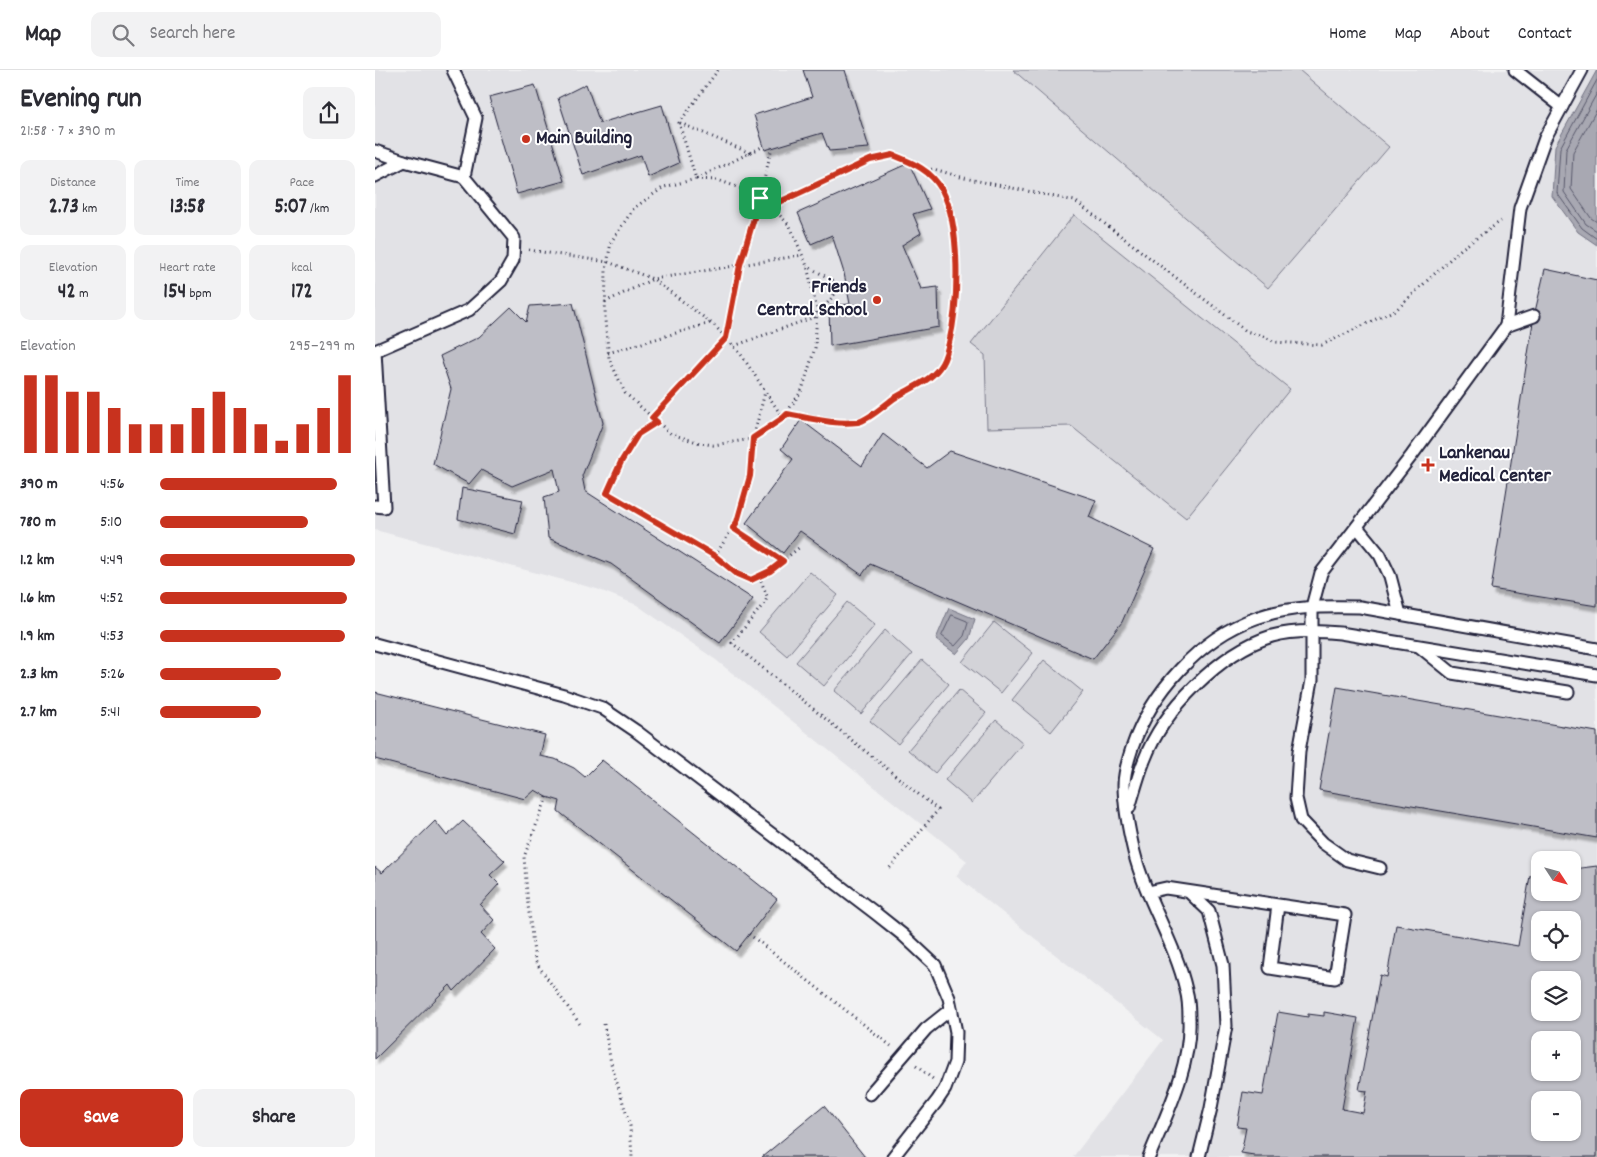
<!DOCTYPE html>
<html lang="en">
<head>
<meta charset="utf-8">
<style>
  body { margin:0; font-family:Dekko,sans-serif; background:#f2f2f3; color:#2b2b33; height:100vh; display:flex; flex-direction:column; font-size:19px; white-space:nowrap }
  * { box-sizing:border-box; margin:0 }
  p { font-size:16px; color:#7c7c81 }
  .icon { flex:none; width:28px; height:28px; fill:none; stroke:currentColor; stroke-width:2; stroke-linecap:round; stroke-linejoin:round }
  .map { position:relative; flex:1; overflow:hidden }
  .sheet { display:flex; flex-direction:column; background:#fff; width:375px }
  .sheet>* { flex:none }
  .needle { width:32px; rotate:126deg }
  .controls { position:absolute; left:1156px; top:781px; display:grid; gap:10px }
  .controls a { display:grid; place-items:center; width:50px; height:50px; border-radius:10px; background:#fff; box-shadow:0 1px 4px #0004; font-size:25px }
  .pin { position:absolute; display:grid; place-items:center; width:42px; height:42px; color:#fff; margin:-21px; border-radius:10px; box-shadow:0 2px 8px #0006 }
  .round { display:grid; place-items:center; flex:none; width:52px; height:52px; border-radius:10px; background:#f2f2f3 }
  .summary { display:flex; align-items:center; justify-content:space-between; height:85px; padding:0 20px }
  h1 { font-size:28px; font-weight:700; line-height:38px }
  .stats { display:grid; grid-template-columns:repeat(3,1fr); gap:8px; height:85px; padding:5px 20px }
  .stats div { display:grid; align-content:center; border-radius:10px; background:#f2f2f3; text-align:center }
  .stats b { font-size:21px; font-weight:700 }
  .stats small { font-size:14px; font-weight:400 }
  .stats p { font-size:14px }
  .chart { height:140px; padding:10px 20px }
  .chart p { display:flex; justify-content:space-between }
  .chart svg { width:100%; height:90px; margin-top:5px; stroke:#c8321e; stroke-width:6 }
  .action { display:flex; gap:10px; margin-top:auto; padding:10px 20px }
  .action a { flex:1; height:58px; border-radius:10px; background:#c8321e; color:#fff; font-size:20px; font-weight:700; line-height:58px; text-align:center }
  .action a+a { background:#f2f2f3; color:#2b2b33 }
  ul { padding:0 20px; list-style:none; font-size:16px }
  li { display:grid; grid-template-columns:80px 60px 1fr; align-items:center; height:38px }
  li i { height:12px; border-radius:6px; background:#c8321e }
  header { display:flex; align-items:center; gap:30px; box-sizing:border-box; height:70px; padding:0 25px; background:#fff; border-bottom:1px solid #e1e1e2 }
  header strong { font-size:24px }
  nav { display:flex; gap:28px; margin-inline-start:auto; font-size:18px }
  .search { width:350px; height:45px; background:#f2f2f3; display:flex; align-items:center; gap:12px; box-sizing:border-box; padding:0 18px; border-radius:10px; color:#7c7c81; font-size:19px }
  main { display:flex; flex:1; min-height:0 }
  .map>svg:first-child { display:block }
  .built { fill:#e2e2e6; fill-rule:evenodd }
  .green { fill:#d3d3d8; stroke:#7a7a8a }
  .water { fill:#a8a8b2; stroke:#727282 }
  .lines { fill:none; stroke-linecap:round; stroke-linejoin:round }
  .shore { stroke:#58586b; stroke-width:1 }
  .building { fill:#bebec6; stroke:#22223b; fill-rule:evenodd; filter:url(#shadow) }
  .lane-casing { stroke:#22223b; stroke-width:15 }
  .path { stroke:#22223b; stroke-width:3; stroke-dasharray:1 4; stroke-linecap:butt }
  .lane { stroke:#fff; stroke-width:11 }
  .route-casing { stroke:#fff; stroke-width:10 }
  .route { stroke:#c8321e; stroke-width:6 }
  .poi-dot { fill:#c8321e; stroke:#fff; stroke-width:2 }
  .labels { text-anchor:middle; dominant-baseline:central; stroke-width:4; stroke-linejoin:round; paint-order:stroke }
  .poi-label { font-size:20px; font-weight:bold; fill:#22223b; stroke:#fff; text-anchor:start }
</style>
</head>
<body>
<header>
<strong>Map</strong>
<div class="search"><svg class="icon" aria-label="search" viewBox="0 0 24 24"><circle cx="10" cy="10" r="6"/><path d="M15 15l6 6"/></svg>Search here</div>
<nav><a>Home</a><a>Map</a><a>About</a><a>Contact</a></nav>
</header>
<main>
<section class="sheet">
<div class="summary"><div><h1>Evening run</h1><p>21:58 · 7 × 390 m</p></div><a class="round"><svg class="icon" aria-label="share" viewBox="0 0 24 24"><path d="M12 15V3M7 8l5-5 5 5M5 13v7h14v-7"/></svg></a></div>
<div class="stats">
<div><p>Distance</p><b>2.73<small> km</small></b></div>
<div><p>Time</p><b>13:58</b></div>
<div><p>Pace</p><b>5:07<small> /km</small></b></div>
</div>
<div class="stats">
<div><p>Elevation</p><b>42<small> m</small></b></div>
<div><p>Heart rate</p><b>154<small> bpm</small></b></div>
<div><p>kcal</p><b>172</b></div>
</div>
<div class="chart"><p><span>Elevation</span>295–299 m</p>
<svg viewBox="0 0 160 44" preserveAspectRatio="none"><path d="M5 44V6M15 44V6M25 44V14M35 44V14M45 44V22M55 44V30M65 44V30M75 44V30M85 44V22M95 44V14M105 44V22M115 44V30M125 44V38M135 44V30M145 44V22M155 44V6"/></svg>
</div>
<ul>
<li><b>390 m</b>4:56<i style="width:91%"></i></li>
<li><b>780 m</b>5:10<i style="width:76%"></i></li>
<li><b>1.2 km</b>4:49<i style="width:100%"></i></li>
<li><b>1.6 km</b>4:52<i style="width:96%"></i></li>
<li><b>1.9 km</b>4:53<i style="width:95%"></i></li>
<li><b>2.3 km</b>5:26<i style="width:62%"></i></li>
<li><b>2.7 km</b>5:41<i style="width:52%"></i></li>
</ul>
<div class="action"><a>Save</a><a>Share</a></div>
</section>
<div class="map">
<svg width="1222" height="1087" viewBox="0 0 1222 1087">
  <defs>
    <filter id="shadow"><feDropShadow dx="3" dy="5.5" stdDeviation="1" flood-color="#0004"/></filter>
  </defs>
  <rect width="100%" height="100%" fill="#f2f2f3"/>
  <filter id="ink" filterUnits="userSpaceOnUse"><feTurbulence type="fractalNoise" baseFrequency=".02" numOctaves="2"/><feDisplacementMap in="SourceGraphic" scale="10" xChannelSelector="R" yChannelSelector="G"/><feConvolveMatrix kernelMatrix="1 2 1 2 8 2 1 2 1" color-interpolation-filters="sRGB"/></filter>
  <g filter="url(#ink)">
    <path class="built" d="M0,0H1222V1087H698L788,970L581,806L592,791L341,590L262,535L222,519L0,460ZM1165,790H1198V822H1165ZM1165,850H1198V882H1165ZM1165,910H1198V942H1165ZM1165,970H1198V1002H1165ZM1165,1030H1198V1062H1165Z"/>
    <g class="green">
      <path d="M638,0H924L1014,77L893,218Z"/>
      <path d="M699,145L915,319L811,448L696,356L612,358L610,285L596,274Z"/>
      <path d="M435,502L463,525L412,586L384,562Z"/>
      <path d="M472,532L500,555L449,616L421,592Z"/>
      <path d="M619,552L658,583L626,623L587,592Z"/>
      <path d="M510,560L537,584L486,644L459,621Z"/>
      <path d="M547,590L574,614L523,674L495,651Z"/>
      <path d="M669,590L708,622L676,662L637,630Z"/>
      <path d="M584,620L611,643L560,703L533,680Z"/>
      <path d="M621,650L648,673L597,733L570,710Z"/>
    </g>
    <g class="water">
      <path d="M1222,0V175L1203,162L1177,126L1180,76Z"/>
      <path d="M574,538L600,549L594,569L581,584L561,569Z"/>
    </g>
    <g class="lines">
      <g class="shore">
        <path d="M1222,10L1185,78L1182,123L1207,158L1222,169"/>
        <path d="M1222,23L1191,79L1189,122L1211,154L1222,161"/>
        <path d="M1222,39L1198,82L1196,119L1216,148L1222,152"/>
        <path d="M577,545L592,551L593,553L589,566L580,576L567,566Z"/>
      </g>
    </g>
    <g class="building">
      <path d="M428,0H470L494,78L454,81L447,63L390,80L379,45L437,27Z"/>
      <path d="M211,14L225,53L287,35L304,93L273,107L266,85L208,105L183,28Z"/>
      <path d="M160,15L189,111L142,124L114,27Z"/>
      <path d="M534,93L555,139L538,144L546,163L527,175L546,219L563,217L564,257L455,276L454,236L475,234L469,203L457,165L436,174L423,143Z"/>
      <path d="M1170,199L1222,210V536L1116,519L1159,246Z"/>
      <path d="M198,233L228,353L207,406L210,421L378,529L345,573L236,494L173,468L169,427L184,422L179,399L137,416L106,400L94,414L58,394L76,319L65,286L104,267L136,237L151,252L155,236Z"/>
      <path d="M426,350L487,396L508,364L552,398L575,381L721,430L714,447L779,479L747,552L718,589L495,494L487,505L425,461L408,483L371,453L418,389L406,379Z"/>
      <path d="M87,418L148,430L140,464L83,449Z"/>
      <path d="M962,617L1222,662V768L944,720Z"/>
      <path d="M0,622L170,665L165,686L180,689L199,698L210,707L227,690L402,829L361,881L183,741L185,731L172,727L160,720L150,729L0,689Z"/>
      <path d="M60,751L72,766L88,751L130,791L115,805L124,814L105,835L119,850L106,864L120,879L79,921L75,915L0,989V797L7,803Z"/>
      <path d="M1222,796V1087H879V1085L866,1083L871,1058L862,1057L868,1022L888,1025L903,942L933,947V944L949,946V942L983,948L967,1039L988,1043L992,1021L984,1020L1005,905L1012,907L1021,855L1143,876L1155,806L1165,804V822H1198V799ZM1165,850H1198V882H1165ZM1165,910H1198V942H1165ZM1165,970H1198V1002H1165ZM1165,1030H1198V1062H1165Z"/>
      <path d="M449,1036L490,1087H387Z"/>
    </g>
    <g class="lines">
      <defs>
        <g id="lane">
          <path d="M78,0L101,48L89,107"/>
          <path d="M1140,0L1187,37"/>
          <path d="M0,81L29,91"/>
          <path d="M0,106L29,91L89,107L139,168L138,190L126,211L94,240L0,281"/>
          <path d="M1131,256L1145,138L1170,68L1207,0"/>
          <path d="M0,281L9,437L0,436"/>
          <path d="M982,457L1005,485L1015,506L1025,544"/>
          <path d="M0,574L189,625L227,638L261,661L499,842L528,865L560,895L574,928L581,962L580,992L570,1019L562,1031L518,1087"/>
          <path d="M1045,577L1077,603L1193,622"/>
          <path d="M754,738C759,722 763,706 769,691C788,640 845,582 897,566C918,560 944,561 965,563L1222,605"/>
          <path d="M1005,798L972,790L948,773L926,750L921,728L924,681L937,610V537L946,503L1037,385L1131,256L1159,246"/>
          <path d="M773,822L791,818L970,845L960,908L895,898L903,835"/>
          <path d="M814,822L834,841L848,895L851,956L836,1038L824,1087"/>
          <path d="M495,1024L551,959L576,939"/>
          <path d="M774,1087C791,1045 816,997 814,950C814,941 814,930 811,920C800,872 771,830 759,782C754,761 749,737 749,715C749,703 753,690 757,678C776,623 824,568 881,548C914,536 950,536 985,537L1222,579"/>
        </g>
      </defs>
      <use href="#lane" class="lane-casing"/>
      <g class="path">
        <path d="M343,0L304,53L321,109L389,76"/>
        <path d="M305,53L375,83"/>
        <path d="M321,109L343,110L378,123L393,133L415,156L432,196L442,240L440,278L427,320L408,348L378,369L338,375L325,373L296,364L250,323L234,288L230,250L231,200L236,172L259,138L289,117Z"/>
        <path d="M396,137C418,126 501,82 519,85C530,87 542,94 550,100L559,99L589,108L700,131L871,261L888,266L900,272L947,275L1022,239L1086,179L1126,151"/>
        <path d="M154,180L233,192L278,209L428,185"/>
        <path d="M230,232L278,209L340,256L365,283L408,348"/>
        <path d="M359,276L442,246L459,225V211L432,196"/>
        <path d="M233,283L335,253"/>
        <path d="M411,344L460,352H485L523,326L558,305L566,296L578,257L581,224L579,165L575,140L566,118L550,100"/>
        <path d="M277,348L351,268L365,195L382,139L397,77"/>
        <path d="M282,351L263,364L245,392L232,423L340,486L362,504L376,510L395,501L425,477"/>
        <path d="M358,458L407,491"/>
        <path d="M340,486L362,451L375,406L378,369L390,322"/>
        <path d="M384,506L392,526L391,531L357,573L563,740L513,800"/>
        <path d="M172,727L149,787L153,835L160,891L207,957"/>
        <path d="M374,864L516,976"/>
        <path d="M229,954L236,993L255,1056L257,1087"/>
        <path d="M541,996L558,1009"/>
      </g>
      <use href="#lane" class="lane"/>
    </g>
  </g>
  <g class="lines" filter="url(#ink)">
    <defs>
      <path id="route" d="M518,85C538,93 556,100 567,120C586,156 584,233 574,273C572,281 570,291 564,298C553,313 533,319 518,329C510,335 492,351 483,352C459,355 435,348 412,344L408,348L378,368L375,406L362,452L358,458L408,491L395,501L376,510L362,504L340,486L232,423L246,392L263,364L282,352L277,348L351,268L365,195L385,128L396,136L495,90Z"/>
    </defs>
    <use href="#route" class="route-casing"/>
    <use href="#route" class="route"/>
  </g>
  <g class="poi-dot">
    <circle cx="151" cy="69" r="5"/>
    <circle cx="502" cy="230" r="5"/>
    <path d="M1050.5 387.5h5v5h5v5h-5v5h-5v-5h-5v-5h5z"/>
  </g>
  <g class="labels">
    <g class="poi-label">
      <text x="161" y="69">Main Building</text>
      <text x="492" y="218" text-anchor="end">Friends<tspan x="492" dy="23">Central School</tspan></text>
      <text x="1064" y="384">Lankenau<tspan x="1064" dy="23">Medical Center</tspan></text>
    </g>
  </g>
</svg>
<div class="controls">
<a><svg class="needle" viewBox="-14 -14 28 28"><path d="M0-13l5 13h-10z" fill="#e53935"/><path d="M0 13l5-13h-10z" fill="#7c7c81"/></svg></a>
<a><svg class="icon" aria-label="locate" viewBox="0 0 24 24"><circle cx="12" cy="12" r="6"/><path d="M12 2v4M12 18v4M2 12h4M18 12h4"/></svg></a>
<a><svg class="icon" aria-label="layers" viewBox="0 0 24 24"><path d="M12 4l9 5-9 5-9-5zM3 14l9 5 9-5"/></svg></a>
<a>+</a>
<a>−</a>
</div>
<div class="pin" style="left:385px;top:128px;background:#1e9e55"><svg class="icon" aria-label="arrive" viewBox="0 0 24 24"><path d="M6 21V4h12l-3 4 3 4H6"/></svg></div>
</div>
</main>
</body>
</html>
